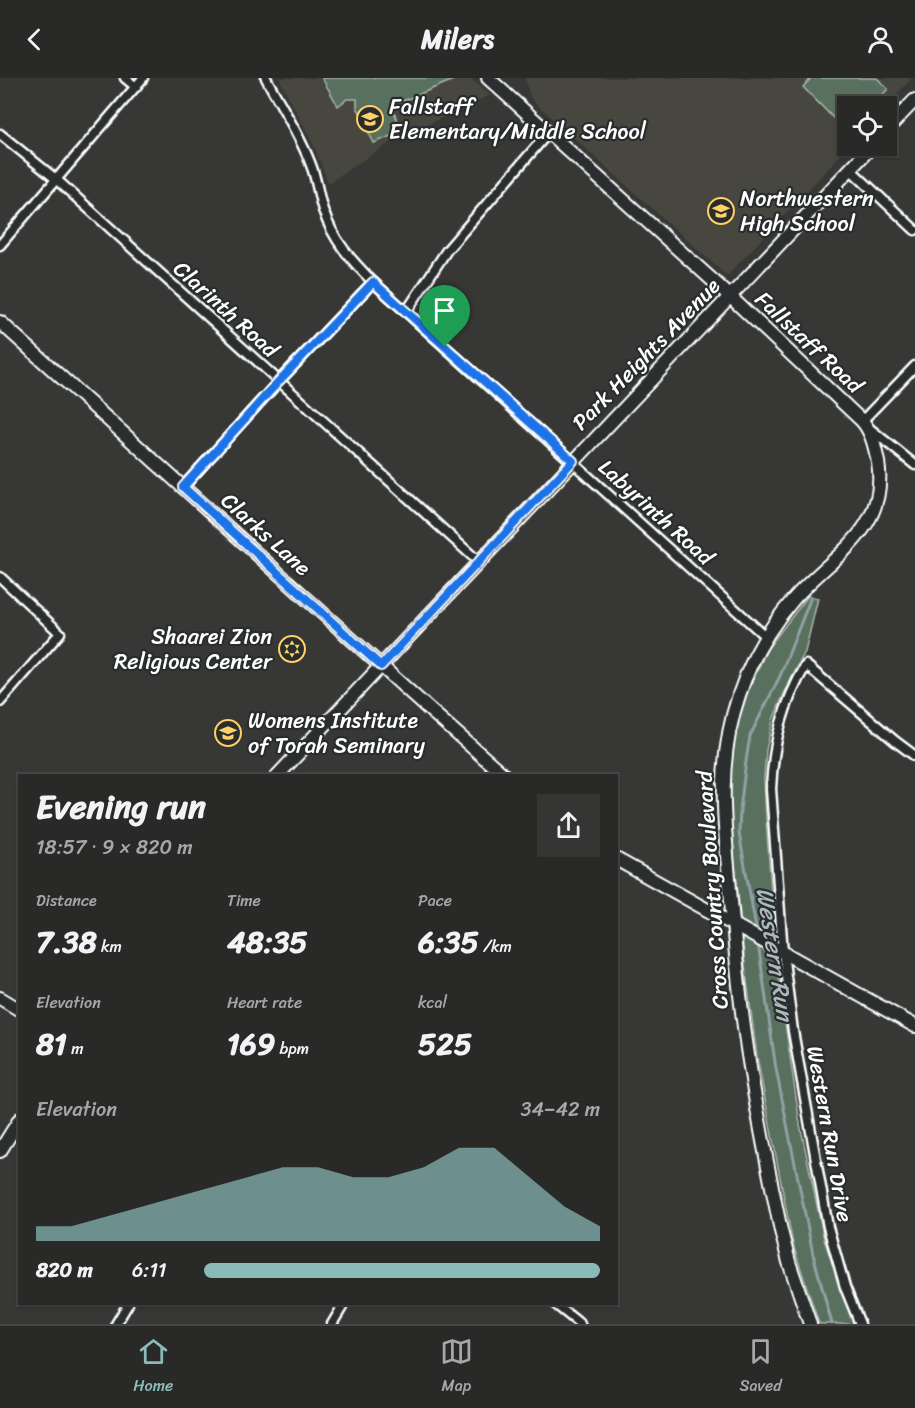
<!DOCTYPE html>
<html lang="en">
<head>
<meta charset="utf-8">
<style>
  body { margin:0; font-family:Sriracha,sans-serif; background:#353634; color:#f1f3f6; height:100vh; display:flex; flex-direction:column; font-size:22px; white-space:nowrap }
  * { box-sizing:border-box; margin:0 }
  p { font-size:20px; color:#a5a7a8 }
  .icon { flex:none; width:33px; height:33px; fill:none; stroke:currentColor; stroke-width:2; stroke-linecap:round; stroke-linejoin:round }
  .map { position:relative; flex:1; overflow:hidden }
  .side { position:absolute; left:18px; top:696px; width:600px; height:531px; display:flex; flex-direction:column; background:#292a28; border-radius:0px; box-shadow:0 2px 4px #0004,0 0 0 2px #454645 }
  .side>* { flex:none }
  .tools { position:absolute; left:837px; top:18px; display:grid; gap:12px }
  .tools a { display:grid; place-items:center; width:60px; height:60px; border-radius:0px; background:#292a28; box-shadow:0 2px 4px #0004,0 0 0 2px #454645; font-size:30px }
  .pin { position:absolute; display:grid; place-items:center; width:51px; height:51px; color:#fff; margin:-62px -26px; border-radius:50% 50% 50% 0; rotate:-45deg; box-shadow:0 0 6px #0007 }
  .pin .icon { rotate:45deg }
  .round { display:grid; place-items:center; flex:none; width:63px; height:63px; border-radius:0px; background:#353634 }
  .head { display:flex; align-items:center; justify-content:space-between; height:102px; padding:0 18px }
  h1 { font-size:33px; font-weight:700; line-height:45px }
  .figures { display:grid; grid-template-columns:repeat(3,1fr); gap:9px; height:102px; padding:6px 18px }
  .figures div { display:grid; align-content:center }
  .figures b { font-size:30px; font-weight:700 }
  .figures small { font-size:16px; font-weight:400 }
  .figures p { font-size:16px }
  .chart { height:168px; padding:12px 18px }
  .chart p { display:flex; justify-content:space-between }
  .chart svg { width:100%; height:108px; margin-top:6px; fill:#8bbbb9; opacity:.7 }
  ul { padding:0 18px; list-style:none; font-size:20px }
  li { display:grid; grid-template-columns:96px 72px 1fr; align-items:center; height:45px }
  li i { height:15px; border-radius:8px; background:#8bbbb9 }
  header { display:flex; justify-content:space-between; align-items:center; height:78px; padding:0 18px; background:#292a28; font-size:27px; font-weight:700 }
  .menu { display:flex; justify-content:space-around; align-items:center; height:84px; border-top:2px solid #454645; background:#292a28; font-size:16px; color:#a5a7a8 }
  .menu a { display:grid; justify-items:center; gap:3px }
  .menu .on { color:#8bbbb9 }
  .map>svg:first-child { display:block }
  .built { fill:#47463f }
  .green { fill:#58705d; stroke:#acb8ae; stroke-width:1.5 }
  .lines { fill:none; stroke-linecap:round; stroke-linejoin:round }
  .stream { stroke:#91a1a7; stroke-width:3 }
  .street-casing { stroke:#fff; stroke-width:13 }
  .secondary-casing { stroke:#fff; stroke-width:16 }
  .street { stroke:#2a2d2e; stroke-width:8 }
  .secondary { stroke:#2a2d2e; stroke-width:12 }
  .route-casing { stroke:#fff; stroke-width:12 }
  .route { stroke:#1a73e8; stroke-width:8 }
  .labels { text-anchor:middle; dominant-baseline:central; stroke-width:4.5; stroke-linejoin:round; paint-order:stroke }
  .poi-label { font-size:22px; fill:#fff; stroke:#2a2d2e; text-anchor:start }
  .street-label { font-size:22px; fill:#fff; stroke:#2a2d2e }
  .water-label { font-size:24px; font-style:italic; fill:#acb9bd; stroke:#2a2d2e }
</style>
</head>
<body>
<header><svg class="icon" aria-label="back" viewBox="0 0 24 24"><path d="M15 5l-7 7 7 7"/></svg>Milers<svg class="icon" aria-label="person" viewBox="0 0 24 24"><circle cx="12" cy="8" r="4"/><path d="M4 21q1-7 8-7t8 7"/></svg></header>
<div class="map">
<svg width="915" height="1246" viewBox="0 0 915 1246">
  <rect width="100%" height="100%" fill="#373836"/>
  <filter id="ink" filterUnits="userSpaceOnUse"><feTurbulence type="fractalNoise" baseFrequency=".0167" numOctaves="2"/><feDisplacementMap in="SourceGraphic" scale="12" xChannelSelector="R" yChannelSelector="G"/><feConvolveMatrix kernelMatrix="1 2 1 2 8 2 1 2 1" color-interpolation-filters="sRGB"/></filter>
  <g filter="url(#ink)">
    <g class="built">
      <path d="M279,0H470L490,17L391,64L328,105L314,68Z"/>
      <path d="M525,0H912L886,28H848V68H849L727,198L531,21Z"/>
    </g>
    <g class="green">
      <path d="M322,0H458L391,28L403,53L374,65L368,53L370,52L357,29V21H347L338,28Z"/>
      <path d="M811,0H877L888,11L872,28H848L847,51L845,52L803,9Z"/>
      <path d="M808,518L818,520L805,574L786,611L773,642L766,672L764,700L766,740L776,884L800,1046L824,1161L845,1223L855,1246H819L793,1167L757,979L745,888L729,722V688L735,652L747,616L767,571Z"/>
    </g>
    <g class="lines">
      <g class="stream">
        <path d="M757,855L739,755L740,732L746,683L750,658L780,598L811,519"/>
        <path d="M758,865L776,991L813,1176L832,1246"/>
      </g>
      <defs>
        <g id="street">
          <path d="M125,0L136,9"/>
          <path d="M266,0C281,28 300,57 311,87C317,102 318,117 323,132C333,162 351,182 373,204L766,559"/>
          <path d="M0,56L57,102L479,484"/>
          <path d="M850,91L915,152"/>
          <path d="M0,167L143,0"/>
          <path d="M406,234L447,172L548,55"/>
          <path d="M862,343L915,288"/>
          <path d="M869,350L915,387"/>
          <path d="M183,409L279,303L373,204"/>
          <path d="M0,499L60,555L0,624"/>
          <path d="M555,1226L580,1246"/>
          <path d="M116,1246L128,1226"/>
          <path d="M332,1246L344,1226"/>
          <path d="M860,1246L845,1209L828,1149L793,953L783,875L771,711C773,665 783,626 806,587L895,663L915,678"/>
        </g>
        <g id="secondary">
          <path d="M488,0L720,209L862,343C872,354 875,370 878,384C889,454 831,477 792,523C769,550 750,583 739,617C715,687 725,751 731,823C735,865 738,907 744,949C753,1017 767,1086 781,1153L789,1184L810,1246"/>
          <path d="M886,52L915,22"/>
          <path d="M0,244L431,633L505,698"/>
          <path d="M277,698L872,68"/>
          <path d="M616,781L915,948"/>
          <path d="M0,920L20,932"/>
          <path d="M0,1073L20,1041"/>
        </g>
      </defs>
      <use href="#street" class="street-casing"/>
      <use href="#secondary" class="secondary-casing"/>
      <use href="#street" class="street"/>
      <use href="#secondary" class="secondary"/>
    </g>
  </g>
  <g class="lines" filter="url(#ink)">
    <defs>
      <path id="route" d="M373,204L573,383L381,588L183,409L279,303Z"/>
    </defs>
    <use href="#route" class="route-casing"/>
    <use href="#route" class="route"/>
  </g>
  <defs>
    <symbol id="school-ring" viewBox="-11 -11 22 22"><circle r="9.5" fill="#2a2d2e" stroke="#ffd166" stroke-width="1.5"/><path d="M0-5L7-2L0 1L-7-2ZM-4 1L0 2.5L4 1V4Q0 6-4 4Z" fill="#ffd166"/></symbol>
    <symbol id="synagogue-ring" viewBox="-11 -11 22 22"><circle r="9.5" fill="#2a2d2e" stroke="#ffd166" stroke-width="1.5"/><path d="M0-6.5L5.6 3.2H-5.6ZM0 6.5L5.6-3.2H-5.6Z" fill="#ffd166"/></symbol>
  </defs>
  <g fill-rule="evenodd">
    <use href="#school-ring" x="355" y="26" width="30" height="30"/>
    <use href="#school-ring" x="706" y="118" width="30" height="30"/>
    <use href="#synagogue-ring" x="277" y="556" width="30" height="30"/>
    <use href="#school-ring" x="213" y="640" width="30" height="30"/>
  </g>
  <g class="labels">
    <g class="poi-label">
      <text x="389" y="28">Fallstaff<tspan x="389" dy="25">Elementary/Middle School</tspan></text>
      <text x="740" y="120">Northwestern<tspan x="740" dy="25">High School</tspan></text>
      <text x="272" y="558" text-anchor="end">Shaarei Zion<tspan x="272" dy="25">Religious Center</tspan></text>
      <text x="248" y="642">Womens Institute<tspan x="248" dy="25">of Torah Seminary</tspan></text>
    </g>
    <g class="street-label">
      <text transform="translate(226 231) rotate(42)">Clarinth Road</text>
      <text transform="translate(809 264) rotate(43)">Fallstaff Road</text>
      <text transform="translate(646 276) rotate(-46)">Park Heights Avenue</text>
      <text transform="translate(656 434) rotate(42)">Labyrinth Road</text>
      <text transform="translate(266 456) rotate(42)">Clarks Lane</text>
      <text transform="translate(712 812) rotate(-94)">Cross Country Boulevard</text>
      <text transform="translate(830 1056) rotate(80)">Western Run Drive</text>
    </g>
    <g class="water-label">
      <text transform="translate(775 876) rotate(81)">Western Run</text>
    </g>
  </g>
</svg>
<div class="tools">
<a><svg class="icon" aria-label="locate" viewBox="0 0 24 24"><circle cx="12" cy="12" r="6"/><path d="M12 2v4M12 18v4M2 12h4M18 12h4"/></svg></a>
</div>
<div class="pin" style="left:445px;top:269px;background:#1e9e55"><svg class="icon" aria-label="arrive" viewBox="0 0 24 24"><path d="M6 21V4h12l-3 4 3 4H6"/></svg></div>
<section class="side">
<div class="head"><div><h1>Evening run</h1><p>18:57 · 9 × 820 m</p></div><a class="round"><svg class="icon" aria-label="share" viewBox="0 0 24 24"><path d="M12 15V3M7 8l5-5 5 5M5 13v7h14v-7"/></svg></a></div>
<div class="figures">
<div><p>Distance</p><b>7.38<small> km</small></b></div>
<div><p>Time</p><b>48:35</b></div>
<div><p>Pace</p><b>6:35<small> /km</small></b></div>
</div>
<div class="figures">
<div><p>Elevation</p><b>81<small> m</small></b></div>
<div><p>Heart rate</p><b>169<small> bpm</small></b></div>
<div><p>kcal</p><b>525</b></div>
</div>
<div class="chart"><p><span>Elevation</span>34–42 m</p>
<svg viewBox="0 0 160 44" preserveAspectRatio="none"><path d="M0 44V38L10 38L20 34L30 30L40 26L50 22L60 18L70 14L80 14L90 18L100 18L110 14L120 6L130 6L140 18L150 30L160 38V44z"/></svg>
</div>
<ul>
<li><b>820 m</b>6:11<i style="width:100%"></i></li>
</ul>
</section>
</div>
<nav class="menu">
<a class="on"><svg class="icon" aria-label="home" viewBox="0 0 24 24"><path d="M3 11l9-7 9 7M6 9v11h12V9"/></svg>Home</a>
<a><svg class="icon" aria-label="map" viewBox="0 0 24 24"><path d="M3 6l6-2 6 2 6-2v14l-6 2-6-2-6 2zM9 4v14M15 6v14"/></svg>Map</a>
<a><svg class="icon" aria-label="saved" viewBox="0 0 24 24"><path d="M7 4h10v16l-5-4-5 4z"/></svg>Saved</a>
</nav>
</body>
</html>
